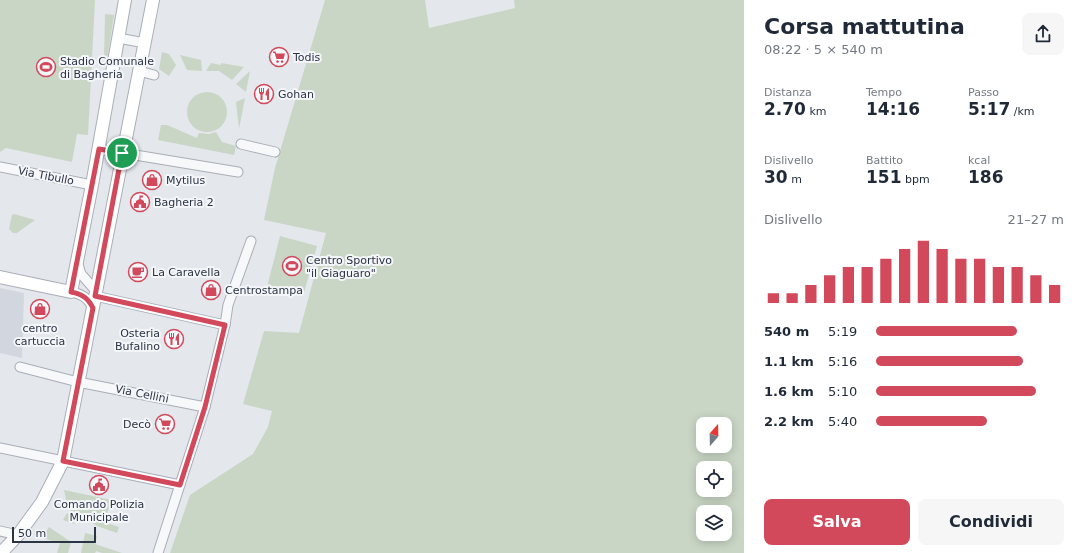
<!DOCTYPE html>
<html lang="it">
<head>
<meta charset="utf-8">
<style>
  body { margin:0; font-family:"DejaVu Sans",sans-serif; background:#f6f6f7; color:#1f2937; height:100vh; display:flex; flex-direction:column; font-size:15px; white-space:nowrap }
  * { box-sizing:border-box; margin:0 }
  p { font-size:13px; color:#747a83 }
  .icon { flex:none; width:22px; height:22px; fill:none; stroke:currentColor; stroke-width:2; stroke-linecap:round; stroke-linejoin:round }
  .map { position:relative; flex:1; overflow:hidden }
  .details { display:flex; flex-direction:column; background:#fff; width:340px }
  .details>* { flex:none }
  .needle { width:26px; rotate:20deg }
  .fabs { position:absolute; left:696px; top:417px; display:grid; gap:8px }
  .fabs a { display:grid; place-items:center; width:36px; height:36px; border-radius:8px; background:#fff; box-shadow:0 2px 10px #0003; font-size:20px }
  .scale { position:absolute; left:12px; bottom:10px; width:84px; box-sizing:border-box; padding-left:4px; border:2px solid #2b3445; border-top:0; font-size:11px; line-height:14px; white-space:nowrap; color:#2b3445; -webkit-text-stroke:3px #f4f6f9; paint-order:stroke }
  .pin { position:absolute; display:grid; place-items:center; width:34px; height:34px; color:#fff; margin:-17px; border:2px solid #fff; border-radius:50%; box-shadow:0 1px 4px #0007 }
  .round { display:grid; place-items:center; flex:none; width:42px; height:42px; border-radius:8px; background:#f6f6f7 }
  .overview { display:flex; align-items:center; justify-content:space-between; height:68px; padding:0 20px }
  h1 { font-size:22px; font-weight:600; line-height:30px }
  .figures { display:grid; grid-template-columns:repeat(3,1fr); gap:6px; height:68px; padding:4px 20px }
  .figures div { display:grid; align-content:center }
  .figures b { font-size:17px; font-weight:600 }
  .figures small { font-size:11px; font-weight:400 }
  .figures p { font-size:11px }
  .chart { height:112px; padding:8px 20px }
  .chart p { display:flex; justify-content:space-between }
  .chart svg { width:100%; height:72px; margin-top:4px; stroke:#d1495b; stroke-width:6 }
  .button { display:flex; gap:8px; margin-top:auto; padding:8px 20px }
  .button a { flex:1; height:46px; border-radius:8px; background:#d1495b; color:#fff; font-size:16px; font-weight:600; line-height:46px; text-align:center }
  .button a+a { background:#f6f6f7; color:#1f2937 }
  ul { padding:0 20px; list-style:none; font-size:13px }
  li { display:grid; grid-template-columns:64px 48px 1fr; align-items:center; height:30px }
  li i { height:10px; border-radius:5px; background:#d1495b }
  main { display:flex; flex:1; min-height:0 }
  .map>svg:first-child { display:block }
  .built { fill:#d2d6de }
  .green { fill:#c9d6c5; fill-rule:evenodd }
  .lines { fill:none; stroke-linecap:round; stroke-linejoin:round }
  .street-casing { stroke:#a9aeb7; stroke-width:11 }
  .secondary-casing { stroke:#a9aeb7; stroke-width:14 }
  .street { stroke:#f7f8fa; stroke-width:9 }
  .secondary { stroke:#fff; stroke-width:12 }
  .route-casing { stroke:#fff; stroke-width:8 }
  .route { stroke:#d1495b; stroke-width:5 }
  .labels { text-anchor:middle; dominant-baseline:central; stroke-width:4; stroke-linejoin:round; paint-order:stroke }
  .poi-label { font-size:11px; fill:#2b3445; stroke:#f4f6f9; text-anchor:start }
  .street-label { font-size:11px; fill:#2b3445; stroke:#f4f6f9 }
</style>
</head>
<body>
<main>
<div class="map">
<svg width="744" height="553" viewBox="0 0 744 553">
  <rect width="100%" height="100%" fill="#e4e7ec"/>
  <path class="built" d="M0,288L24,293L22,358L0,353Z"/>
  <g class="green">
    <path d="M0,0H95L88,135L77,134L72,162L6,148L0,152Z"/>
    <path d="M325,0H425L429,28L515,8L514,0H744V553H170L190,495L253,454L268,427L272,411L243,404L264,331L299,333L326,233L264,220L275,168ZM703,424H725V446H703ZM703,468H725V490H703ZM703,512H725V534H703Z"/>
    <path d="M105,14L114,15L107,60L104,59Z"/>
    <path d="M162,52L169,54L176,65L169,76L159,69Z"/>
    <path d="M180,55L201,60L202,71L187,70Z"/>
    <path d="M211,63L221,65V63L244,67L232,80L219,71H206Z"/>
    <path d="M250,71L246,92L236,84Z"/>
    <circle cx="207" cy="112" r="20"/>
    <path d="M245,98L239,129L236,102Z"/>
    <path d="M161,125H167L197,138L199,133L209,134L216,132L222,142L236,146L234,155L158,140Z"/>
    <path d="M14,214L35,220L17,233H13L9,229L12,215Z"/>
    <path d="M280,236L317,246L303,296L267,287Z"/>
    <path d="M64,490L112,500L104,522L119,527L117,533L97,526L77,513L74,524L63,520L67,513L69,514L72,506L69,505L71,502L66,500Z"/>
    <path d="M49,527L71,542L68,553H57L60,543L42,538Z"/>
    <path d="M85,533L97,536L95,544L122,553H102L96,551L95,553H81Z"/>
  </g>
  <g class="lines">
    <defs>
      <g id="street">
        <path d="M118,38L145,43"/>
        <path d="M139,71L154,75"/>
        <path d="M241,144L275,152"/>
        <path d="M99,149L238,172"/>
        <path d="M0,167L92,185"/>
        <path d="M77,261L81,274L96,291"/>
        <path d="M71,292C82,294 88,298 93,308"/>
        <path d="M95,296L225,325"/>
        <path d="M20,367L78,382L205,407"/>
        <path d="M0,448L180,485"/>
        <path d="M0,531L18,535"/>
        <path d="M158,553L205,407L225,325L228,305L251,241"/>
      </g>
      <g id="secondary">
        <path d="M0,277L71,292L92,185L125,0"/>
        <path d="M1,553L18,535L42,502L63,461L153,0"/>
      </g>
    </defs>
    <use href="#street" class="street-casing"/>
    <use href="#secondary" class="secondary-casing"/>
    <use href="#street" class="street"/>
    <use href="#secondary" class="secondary"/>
  </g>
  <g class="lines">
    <defs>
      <path id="route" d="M99,149L122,153L95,296L225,325L205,407L180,485L63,461L93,308C88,298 82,294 71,292Z"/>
    </defs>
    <use href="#route" class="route-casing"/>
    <use href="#route" class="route"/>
  </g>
  <defs>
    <symbol id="supermarket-ring" viewBox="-11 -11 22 22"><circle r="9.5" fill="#f4f6f9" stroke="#d1495b" stroke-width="1.5"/><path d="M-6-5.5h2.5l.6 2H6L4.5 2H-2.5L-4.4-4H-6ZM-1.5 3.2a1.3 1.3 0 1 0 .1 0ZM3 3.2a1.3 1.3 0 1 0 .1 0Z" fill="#d1495b"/></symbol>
    <symbol id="stadium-ring" viewBox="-11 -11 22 22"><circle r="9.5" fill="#f4f6f9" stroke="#d1495b" stroke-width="1.5"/><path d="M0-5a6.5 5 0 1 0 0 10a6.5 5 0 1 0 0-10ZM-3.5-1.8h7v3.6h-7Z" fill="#d1495b"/></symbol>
    <symbol id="restaurant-ring" viewBox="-11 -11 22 22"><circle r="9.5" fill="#f4f6f9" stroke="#d1495b" stroke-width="1.5"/><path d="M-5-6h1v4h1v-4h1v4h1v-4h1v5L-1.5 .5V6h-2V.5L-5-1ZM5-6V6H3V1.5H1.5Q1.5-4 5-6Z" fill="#d1495b"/></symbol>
    <symbol id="shop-ring" viewBox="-11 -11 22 22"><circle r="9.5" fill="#f4f6f9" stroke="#d1495b" stroke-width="1.5"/><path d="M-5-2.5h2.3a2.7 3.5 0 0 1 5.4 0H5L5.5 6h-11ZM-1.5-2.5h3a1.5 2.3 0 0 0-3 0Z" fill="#d1495b"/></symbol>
    <symbol id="civic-ring" viewBox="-11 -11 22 22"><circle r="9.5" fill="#f4f6f9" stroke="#d1495b" stroke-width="1.5"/><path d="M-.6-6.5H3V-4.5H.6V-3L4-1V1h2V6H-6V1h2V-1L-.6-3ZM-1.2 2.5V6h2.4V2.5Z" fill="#d1495b"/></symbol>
    <symbol id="cafe-ring" viewBox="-11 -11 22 22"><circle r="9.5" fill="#f4f6f9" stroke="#d1495b" stroke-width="1.5"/><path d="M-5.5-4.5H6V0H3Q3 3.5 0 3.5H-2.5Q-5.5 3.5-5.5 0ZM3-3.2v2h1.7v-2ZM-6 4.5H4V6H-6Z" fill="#d1495b"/></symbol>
  </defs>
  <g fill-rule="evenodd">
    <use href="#supermarket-ring" x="268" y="46" width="22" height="22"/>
    <use href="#stadium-ring" x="35" y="56" width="22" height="22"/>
    <use href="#restaurant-ring" x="253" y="83" width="22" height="22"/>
    <use href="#shop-ring" x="141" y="169" width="22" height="22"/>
    <use href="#civic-ring" x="129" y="191" width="22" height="22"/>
    <use href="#stadium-ring" x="281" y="255" width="22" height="22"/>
    <use href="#cafe-ring" x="127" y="261" width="22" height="22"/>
    <use href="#shop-ring" x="200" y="279" width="22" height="22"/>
    <use href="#shop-ring" x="29" y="298" width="22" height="22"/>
    <use href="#restaurant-ring" x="163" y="328" width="22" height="22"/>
    <use href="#supermarket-ring" x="154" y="413" width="22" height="22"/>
    <use href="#civic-ring" x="88" y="474" width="22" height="22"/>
  </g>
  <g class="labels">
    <g class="poi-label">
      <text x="293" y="57">Todis</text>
      <text x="60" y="61">Stadio Comunale<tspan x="60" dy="13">di Bagheria</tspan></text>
      <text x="278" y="94">Gohan</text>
      <text x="166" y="180">Mytilus</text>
      <text x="154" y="202">Bagheria 2</text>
      <text x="306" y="260">Centro Sportivo<tspan x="306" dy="13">"il Giaguaro"</tspan></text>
      <text x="152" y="272">La Caravella</text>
      <text x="225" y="290">Centrostampa</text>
      <text x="40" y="328" text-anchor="middle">centro<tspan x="40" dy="13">cartuccia</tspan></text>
      <text x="160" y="333" text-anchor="end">Osteria<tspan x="160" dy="13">Bufalino</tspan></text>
      <text x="151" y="424" text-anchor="end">Decò</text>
      <text x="99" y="504" text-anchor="middle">Comando Polizia<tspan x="99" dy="13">Municipale</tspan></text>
    </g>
    <g class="street-label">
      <text transform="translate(46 176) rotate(11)">Via Tibullo</text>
      <text transform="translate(142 394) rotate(11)">Via Cellini</text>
    </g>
  </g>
</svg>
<div class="fabs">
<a><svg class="needle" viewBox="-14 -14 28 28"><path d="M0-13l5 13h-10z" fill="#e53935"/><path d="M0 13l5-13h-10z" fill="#747a83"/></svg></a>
<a><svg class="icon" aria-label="locate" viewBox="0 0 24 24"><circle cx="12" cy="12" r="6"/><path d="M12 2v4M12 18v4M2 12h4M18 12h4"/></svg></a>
<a><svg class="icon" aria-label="layers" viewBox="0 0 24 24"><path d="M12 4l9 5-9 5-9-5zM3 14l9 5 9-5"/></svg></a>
</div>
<div class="scale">50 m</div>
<div class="pin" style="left:122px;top:153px;background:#1e9e55"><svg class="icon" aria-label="arrive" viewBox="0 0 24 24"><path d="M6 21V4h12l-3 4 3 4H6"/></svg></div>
</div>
<section class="details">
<div class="overview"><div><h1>Corsa mattutina</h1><p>08:22 · 5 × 540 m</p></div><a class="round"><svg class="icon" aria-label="share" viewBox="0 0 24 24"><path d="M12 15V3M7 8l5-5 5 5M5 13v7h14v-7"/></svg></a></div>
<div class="figures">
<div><p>Distanza</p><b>2.70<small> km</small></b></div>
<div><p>Tempo</p><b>14:16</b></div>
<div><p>Passo</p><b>5:17<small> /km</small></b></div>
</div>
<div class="figures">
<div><p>Dislivello</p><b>30<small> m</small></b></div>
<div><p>Battito</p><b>151<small> bpm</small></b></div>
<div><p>kcal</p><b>186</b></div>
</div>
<div class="chart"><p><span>Dislivello</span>21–27 m</p>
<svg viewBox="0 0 160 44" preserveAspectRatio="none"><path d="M5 44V38M15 44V38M25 44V33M35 44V27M45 44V22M55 44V22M65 44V17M75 44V11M85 44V6M95 44V11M105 44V17M115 44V17M125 44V22M135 44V22M145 44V27M155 44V33"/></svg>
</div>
<ul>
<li><b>540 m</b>5:19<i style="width:75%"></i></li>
<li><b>1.1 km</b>5:16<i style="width:78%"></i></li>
<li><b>1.6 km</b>5:10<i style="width:85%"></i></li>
<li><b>2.2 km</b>5:40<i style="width:59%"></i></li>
</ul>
<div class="button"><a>Salva</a><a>Condividi</a></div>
</section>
</main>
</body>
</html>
